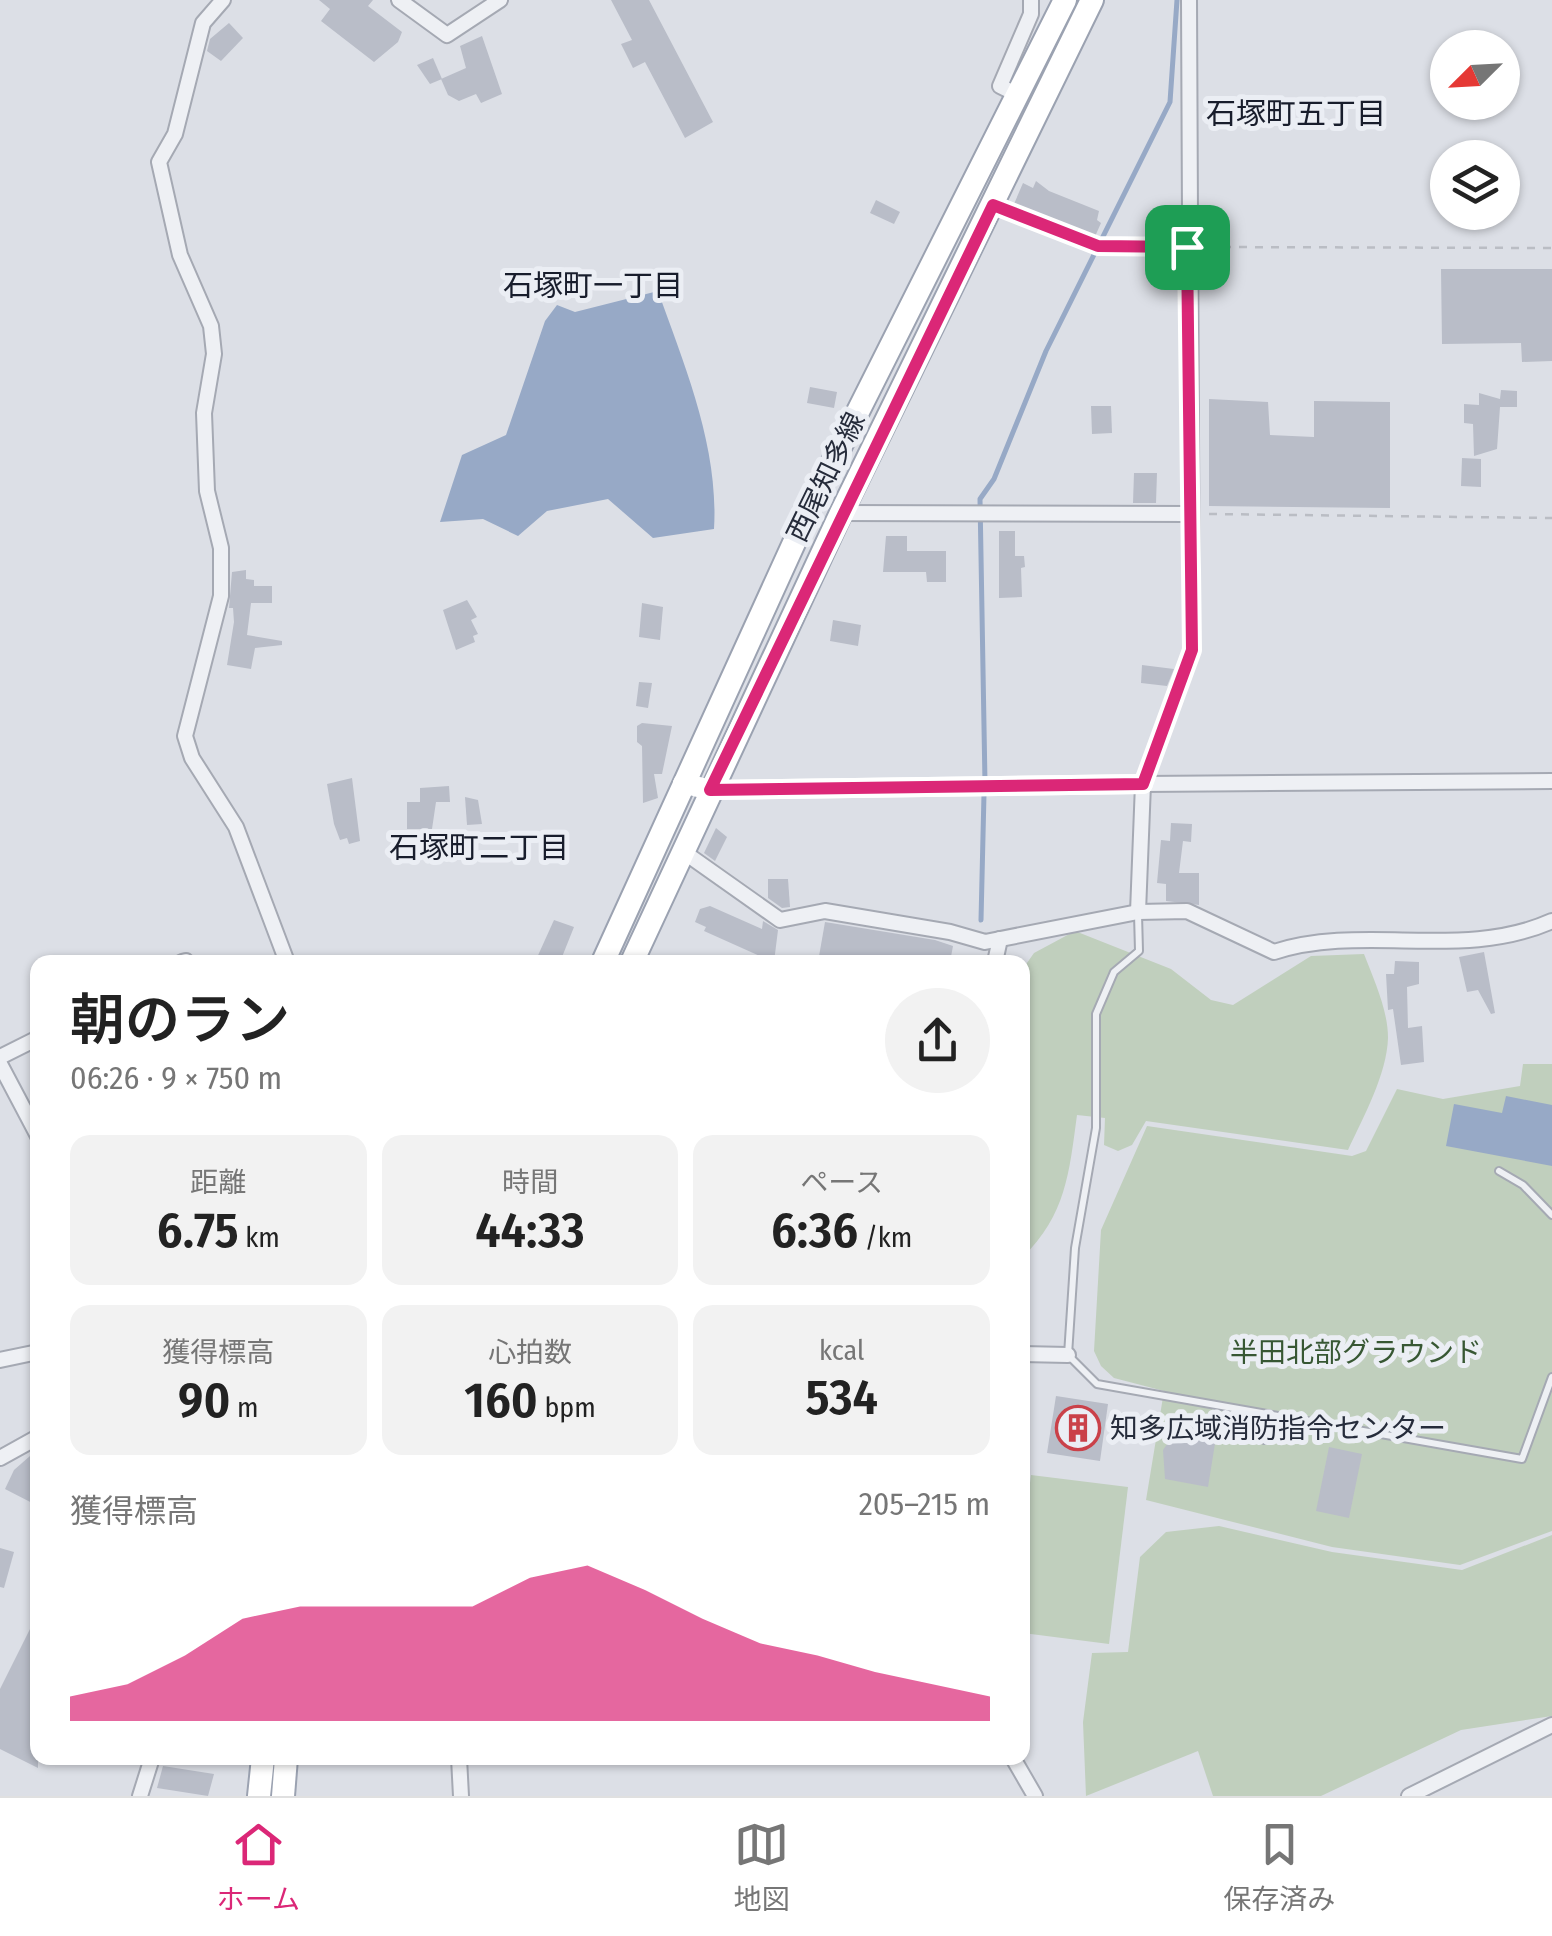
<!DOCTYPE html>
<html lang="ja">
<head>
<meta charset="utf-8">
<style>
  body { margin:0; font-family:"Fira Sans Condensed","Noto Sans JP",sans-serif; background:#f2f2f2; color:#222; height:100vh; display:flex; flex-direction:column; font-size:38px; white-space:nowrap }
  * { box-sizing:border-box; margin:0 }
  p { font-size:32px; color:#767676 }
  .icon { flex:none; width:55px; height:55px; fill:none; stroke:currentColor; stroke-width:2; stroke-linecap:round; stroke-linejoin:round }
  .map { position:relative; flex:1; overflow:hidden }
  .details { position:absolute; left:30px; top:955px; width:1000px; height:810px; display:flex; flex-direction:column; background:#fff; border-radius:20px; box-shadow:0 2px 8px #0004 }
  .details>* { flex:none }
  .needle { width:65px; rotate:246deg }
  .fabs { position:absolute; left:1430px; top:30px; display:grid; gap:20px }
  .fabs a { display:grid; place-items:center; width:90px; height:90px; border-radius:50%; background:#fff; box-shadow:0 2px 8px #0004; font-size:50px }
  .pin { position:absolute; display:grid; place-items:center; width:85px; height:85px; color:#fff; margin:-42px; border-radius:20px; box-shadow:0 5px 15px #0006 }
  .round { display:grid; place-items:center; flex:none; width:105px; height:105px; border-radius:52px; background:#f2f2f2 }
  .overview { display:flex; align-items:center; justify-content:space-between; height:170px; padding:0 40px }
  h1 { font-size:55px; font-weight:600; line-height:75px }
  .stats { display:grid; grid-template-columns:repeat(3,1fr); gap:15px; height:170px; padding:10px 40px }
  .stats div { display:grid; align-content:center; border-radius:20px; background:#f2f2f2; text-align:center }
  .stats b { font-size:50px; font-weight:600 }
  .stats small { font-size:28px; font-weight:400 }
  .stats p { font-size:28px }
  .chart { height:280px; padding:20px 40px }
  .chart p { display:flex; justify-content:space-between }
  .chart svg { width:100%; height:180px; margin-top:10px; fill:#db2777; opacity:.7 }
  .menu { display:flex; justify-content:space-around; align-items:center; height:140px; border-top:2px solid #e0e0e0; background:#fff; font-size:28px; color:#767676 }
  .menu a { display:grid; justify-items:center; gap:5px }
  .menu .selected { color:#db2777 }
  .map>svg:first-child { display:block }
  .green { fill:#c0cfbd }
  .water { fill:#97a9c6 }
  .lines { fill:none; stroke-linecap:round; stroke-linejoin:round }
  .stream { stroke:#97a9c6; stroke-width:5 }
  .building { fill:#b9bdc8 }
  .lane-casing { stroke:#a5a9b3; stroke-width:10 }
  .street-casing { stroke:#a5a9b3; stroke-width:18 }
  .primary-casing { stroke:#9ba2b1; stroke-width:26 }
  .path { stroke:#babdc4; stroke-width:2.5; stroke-dasharray:8 8; stroke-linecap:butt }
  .lane { stroke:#eef0f4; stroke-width:6 }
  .street { stroke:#eef0f4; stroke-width:14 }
  .secondary { stroke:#fff; stroke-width:20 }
  .primary { stroke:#fff; stroke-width:22 }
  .route-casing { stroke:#fff; stroke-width:20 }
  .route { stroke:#db2777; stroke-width:12 }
  .labels { text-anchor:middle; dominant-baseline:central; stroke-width:10; stroke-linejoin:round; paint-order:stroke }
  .street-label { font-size:28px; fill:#262c3b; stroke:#ebeef4 }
  .park-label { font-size:28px; fill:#375733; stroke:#ebeef4 }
  .poi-label { font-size:28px; fill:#262c3b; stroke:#ebeef4; text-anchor:start }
  .neighbourhood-label { font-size:30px; fill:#181d2c; stroke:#ebeef4 }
</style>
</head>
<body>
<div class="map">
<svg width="1552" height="1796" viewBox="0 0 1552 1796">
  <rect width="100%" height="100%" fill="#dcdfe6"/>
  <g class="green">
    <path d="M1075,931L1171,969L1211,1000L1233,1005L1311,956L1364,954C1374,980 1388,1010 1388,1038C1387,1074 1363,1118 1348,1150L1146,1121L1132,1145L1118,1151L1104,1145L1105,1118L1077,1115C1069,1174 1066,1214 1023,1257L1022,970L1034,953Z"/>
    <path d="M1523,1064H1552V1531L1460,1565L1332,1547L1146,1500L1164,1391L1114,1378L1101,1366L1094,1351L1101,1230L1147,1126L1352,1156L1366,1151L1397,1089L1443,1099L1520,1086Z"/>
    <path d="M1031,1475L1128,1487L1109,1644L1023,1633L1022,1547Z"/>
    <path d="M1219,1526L1332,1552L1462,1570L1552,1535V1716L1461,1730L1321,1796H1213L1198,1751L1086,1796L1083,1722L1092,1653L1128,1652L1140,1557L1166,1532Z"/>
  </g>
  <g class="water">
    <path d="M658,291C685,367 719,447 714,529L653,538L608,499L547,511L518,536L483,519L440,522L462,455L506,435L545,321L557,305L575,312Z"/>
    <path d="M1506,1096L1552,1105V1166L1446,1146L1454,1104L1502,1113Z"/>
  </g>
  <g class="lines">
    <g class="stream">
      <path d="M985,783L980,499L994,479L1046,351L1170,102L1177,0"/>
      <path d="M981,920L984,794"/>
    </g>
  </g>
  <g class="building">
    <path d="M319,0H373L368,6L402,32L398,42L374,62L321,21L330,9Z"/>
    <path d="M611,0H649L713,122L685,138L645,62L633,68L621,44L632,40Z"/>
    <path d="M229,23L243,38L221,61L207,51L210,39Z"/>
    <path d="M482,36L502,94L481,103L476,94L459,101L448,95L441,79L466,68L460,46Z"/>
    <path d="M433,58L442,79L430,84L417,65Z"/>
    <path d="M1036,181L1049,191L1099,211L1097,220L1101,223L1093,241L1072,233L1074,228L1014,204L1023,183L1033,188Z"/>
    <path d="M876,200L900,212L894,224L870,213Z"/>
    <path d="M1441,269H1552V361L1522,362L1521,343L1442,344Z"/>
    <path d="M810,387L837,392L834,408L807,403Z"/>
    <path d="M1501,390L1517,391V407H1500L1497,449L1474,456L1473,424L1464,423V404L1479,405V393L1500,399Z"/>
    <path d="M1209,399L1268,402L1270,435L1314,437V401L1390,402V508L1209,506Z"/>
    <path d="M1091,406H1111L1112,433L1092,434Z"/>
    <path d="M1462,458L1481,459V487L1461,486Z"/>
    <path d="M1134,473H1157L1156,503H1133Z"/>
    <path d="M999,531H1015V556H1024L1025,567L1021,568L1022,597L999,598Z"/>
    <path d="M886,536H907V551H946V582H927L926,572H883Z"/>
    <path d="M246,570V579L254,580V586H272V603H251L247,635L282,641V645L255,648L251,669L227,665L234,622L233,608H229L232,572Z"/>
    <path d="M467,600L477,617L471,620L478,634L473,636L475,642L456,650L443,610Z"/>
    <path d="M642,603L663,607L660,640L639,637Z"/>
    <path d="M833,620L861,625L858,646L830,641Z"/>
    <path d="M1142,665L1174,669L1167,686L1141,683Z"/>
    <path d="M639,682L652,683L648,708L636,706Z"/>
    <path d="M642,723L672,726L662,774H654L658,798L643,803L642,746L637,742V726Z"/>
    <path d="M352,778L360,841L349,844L347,838L340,840L334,824L327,784Z"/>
    <path d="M449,786L450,802H436L432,829H407V802H420V788Z"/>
    <path d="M465,797L478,800L482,824L467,825Z"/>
    <path d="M1171,823L1192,824L1191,842L1183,841L1179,873H1199V905L1166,901V884L1157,883L1161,840L1170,841Z"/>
    <path d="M716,828L727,837L715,861L704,853Z"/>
    <path d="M768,879H788L790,907L782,908L768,898Z"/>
    <path d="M710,906L762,929L763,921L778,930L774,962H761L762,957L704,931L706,927L695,922L700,909Z"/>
    <path d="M554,920L574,927L560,962H535Z"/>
    <path d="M825,922L935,940L953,946L950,962H818Z"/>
    <path d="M1484,952L1495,1013L1491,1014L1478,990L1467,992L1459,957Z"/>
    <path d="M1395,961L1419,962V984L1407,987L1408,1028L1422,1026L1424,1062L1401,1065L1393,1009L1388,1010L1386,974H1394Z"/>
    <path d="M1056,1396L1108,1404L1100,1461L1047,1453Z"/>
    <path d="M1175,1414L1218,1425L1208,1487L1165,1479L1163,1450L1170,1440Z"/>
    <path d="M1329,1447L1362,1454L1349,1518L1316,1511Z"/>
    <path d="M38,1449V1506L5,1489L14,1470Z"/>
    <path d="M0,1548L14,1552L4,1588L0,1587Z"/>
    <path d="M38,1613V1768L0,1749V1689Z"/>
    <path d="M163,1766L214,1774L208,1796L157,1788Z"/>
  </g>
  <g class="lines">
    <defs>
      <g id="lane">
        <path d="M1138,914L1139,951L1114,972L1096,1014V1128L1075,1248L1068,1355L1097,1384L1522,1459L1552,1377"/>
        <path d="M1499,1171L1523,1185L1552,1215"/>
        <path d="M1264,1440L1267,1414"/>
      </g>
      <g id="street">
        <path d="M223,0L203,23L175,134L159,162L180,255L211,326L214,354L204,413L207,491L221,548V596L185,736L192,758L236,827L287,962"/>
        <path d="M399,0L447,35L500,0"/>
        <path d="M1020,96L1000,86L1031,14V0"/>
        <path d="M841,513L1189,514"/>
        <path d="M1143,784L1552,781"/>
        <path d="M681,850L780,920L825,911L950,932L985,942L1138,912L1187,911L1274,952C1364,923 1463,961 1552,921"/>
        <path d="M1138,912L1143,784L1192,650L1189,0"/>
        <path d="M182,962L186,961"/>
        <path d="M995,962L1000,939"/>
        <path d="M0,1057L38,1038"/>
        <path d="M0,1064L38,1136"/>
        <path d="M1022,1354L1068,1355"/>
        <path d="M0,1360L38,1352"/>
        <path d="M0,1458L38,1437"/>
        <path d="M459,1758L461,1796"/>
        <path d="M1013,1758L1035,1796"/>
        <path d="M140,1796L152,1758"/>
        <path d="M1409,1796L1552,1725"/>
      </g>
      <g id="primary">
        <path d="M603,962L814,499L1065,0"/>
        <path d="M632,962L841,513L1092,0"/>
        <path d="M259,1796L263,1758"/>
        <path d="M283,1796L286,1758"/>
      </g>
    </defs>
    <use href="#lane" class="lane-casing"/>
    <use href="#street" class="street-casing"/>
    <use href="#primary" class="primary-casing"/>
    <g class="path">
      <path d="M1009,211L1098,246L1174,247"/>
      <path d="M1207,247L1552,248"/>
      <path d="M1209,514L1552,518"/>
    </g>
    <use href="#lane" class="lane"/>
    <use href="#street" class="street"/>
    <path class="secondary" d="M683,783L710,790L1143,784"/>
    <use href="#primary" class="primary"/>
  </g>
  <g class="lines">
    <defs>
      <path id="route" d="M993,205L1098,246L1187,247L1192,650L1143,784L710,790Z"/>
    </defs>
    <use href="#route" class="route-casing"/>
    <use href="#route" class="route"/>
  </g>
  <defs>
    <symbol id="building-ring" viewBox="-11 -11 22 22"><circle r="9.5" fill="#ebeef4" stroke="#ca4149" stroke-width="1.5"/><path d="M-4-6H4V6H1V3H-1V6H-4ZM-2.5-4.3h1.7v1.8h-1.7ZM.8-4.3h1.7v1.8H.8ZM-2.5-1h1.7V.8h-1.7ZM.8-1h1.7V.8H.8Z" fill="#ca4149"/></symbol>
  </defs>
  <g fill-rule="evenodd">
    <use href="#building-ring" x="1053" y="1403" width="50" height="50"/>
  </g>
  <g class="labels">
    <g class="street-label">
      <text transform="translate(826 477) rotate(-64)">西尾知多線</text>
    </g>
    <g class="park-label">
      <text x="1356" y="1352">半田北部グラウンド</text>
    </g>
    <g class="poi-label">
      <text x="1110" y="1428">知多広域消防指令センター</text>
    </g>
    <g class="neighbourhood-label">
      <text x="1296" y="114">石塚町五丁目</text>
      <text x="593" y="286">石塚町一丁目</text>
      <text x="479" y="848">石塚町二丁目</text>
    </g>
  </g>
</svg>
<div class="fabs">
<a><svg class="needle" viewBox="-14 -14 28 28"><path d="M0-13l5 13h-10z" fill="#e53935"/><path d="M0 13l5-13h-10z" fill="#767676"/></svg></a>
<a><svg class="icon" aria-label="layers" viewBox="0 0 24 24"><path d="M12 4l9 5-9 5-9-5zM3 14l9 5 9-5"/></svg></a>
</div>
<div class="pin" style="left:1187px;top:247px;background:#1e9e55"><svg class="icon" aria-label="arrive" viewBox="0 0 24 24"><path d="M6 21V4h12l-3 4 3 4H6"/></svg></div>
<section class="details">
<div class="overview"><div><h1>朝のラン</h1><p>06:26 · 9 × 750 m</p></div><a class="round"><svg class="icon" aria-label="share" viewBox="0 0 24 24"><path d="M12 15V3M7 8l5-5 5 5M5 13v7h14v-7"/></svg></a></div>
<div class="stats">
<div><p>距離</p><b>6.75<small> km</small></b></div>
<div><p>時間</p><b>44:33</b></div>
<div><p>ペース</p><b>6:36<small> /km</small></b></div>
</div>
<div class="stats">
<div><p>獲得標高</p><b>90<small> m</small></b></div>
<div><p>心拍数</p><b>160<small> bpm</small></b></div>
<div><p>kcal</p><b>534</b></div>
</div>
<div class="chart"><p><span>獲得標高</span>205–215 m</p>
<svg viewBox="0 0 160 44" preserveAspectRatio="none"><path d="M0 44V38L10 35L20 28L30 19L40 16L50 16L60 16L70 16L80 9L90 6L100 12L110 19L120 25L130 28L140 32L150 35L160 38V44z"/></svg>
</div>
</section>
</div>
<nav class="menu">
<a class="selected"><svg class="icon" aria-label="home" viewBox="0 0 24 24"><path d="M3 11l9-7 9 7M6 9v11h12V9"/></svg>ホーム</a>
<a><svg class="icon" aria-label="map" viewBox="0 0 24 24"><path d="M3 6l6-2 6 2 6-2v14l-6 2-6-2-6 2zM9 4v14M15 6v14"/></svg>地図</a>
<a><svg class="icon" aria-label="saved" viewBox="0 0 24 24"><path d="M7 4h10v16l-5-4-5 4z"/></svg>保存済み</a>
</nav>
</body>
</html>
